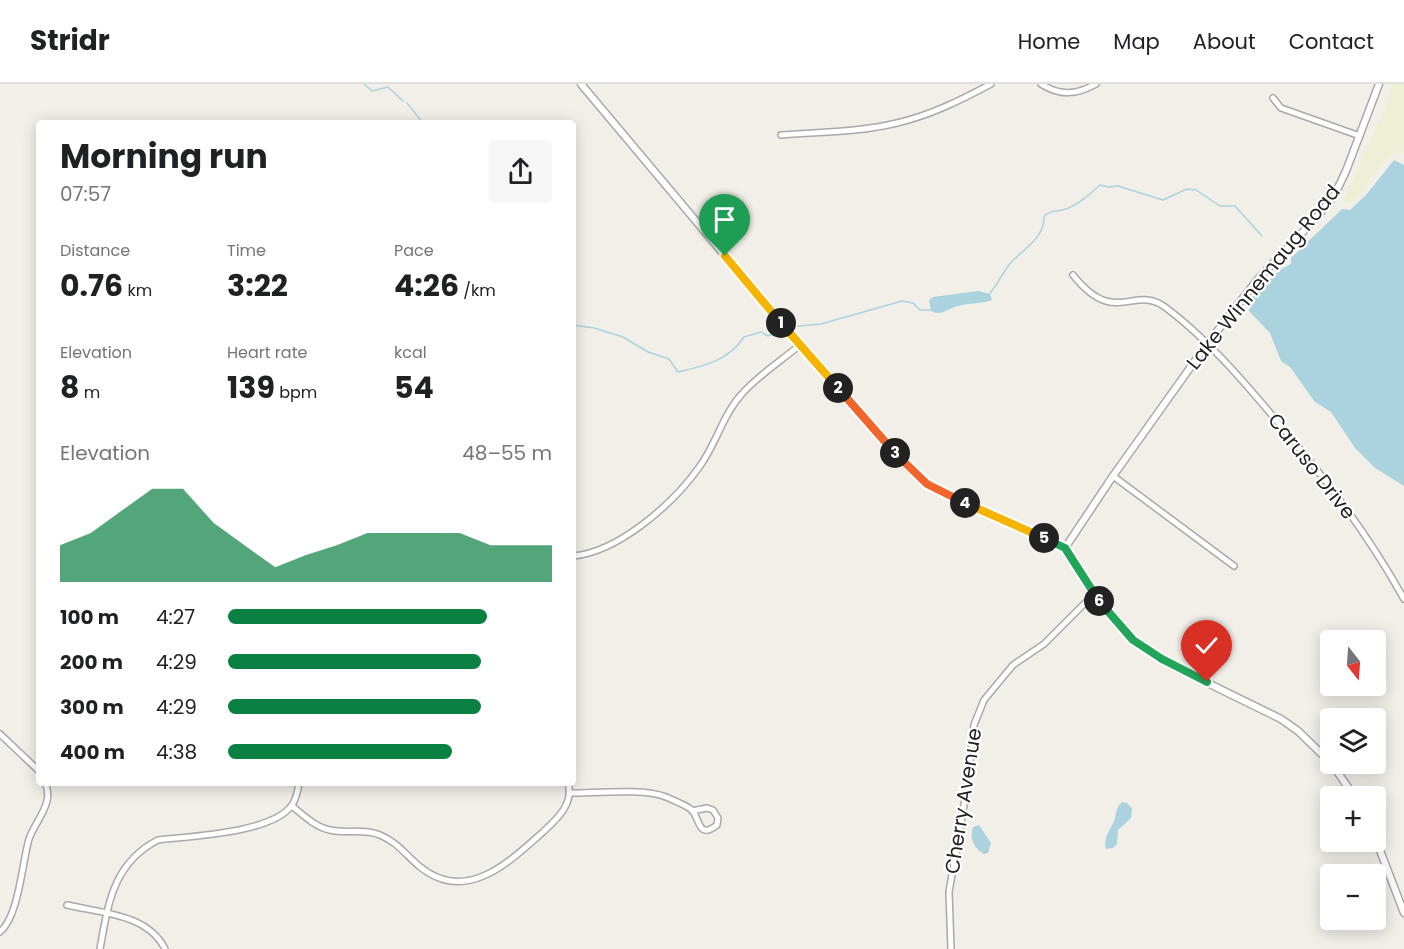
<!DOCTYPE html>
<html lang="en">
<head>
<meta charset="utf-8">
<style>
  body { margin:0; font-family:Poppins,sans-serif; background:#f6f6f6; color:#202124; height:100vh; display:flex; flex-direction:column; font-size:22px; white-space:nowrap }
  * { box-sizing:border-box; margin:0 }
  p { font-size:20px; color:#757577 }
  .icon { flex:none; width:33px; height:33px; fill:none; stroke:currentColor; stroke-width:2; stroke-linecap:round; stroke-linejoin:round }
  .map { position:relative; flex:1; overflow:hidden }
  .details { position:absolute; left:36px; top:36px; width:540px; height:666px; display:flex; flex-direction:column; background:#fff; border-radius:6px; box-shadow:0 3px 15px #0003 }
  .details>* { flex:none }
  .needle { width:39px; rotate:163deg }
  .fabs { position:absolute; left:1320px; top:546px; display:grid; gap:12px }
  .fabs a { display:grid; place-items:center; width:66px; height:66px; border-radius:6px; background:#fff; box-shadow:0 3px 15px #0003; font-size:30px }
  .pin { position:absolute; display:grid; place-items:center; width:51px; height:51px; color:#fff; margin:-62px -26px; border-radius:50% 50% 50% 0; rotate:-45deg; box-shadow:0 0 6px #0007 }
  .pin .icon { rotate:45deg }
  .km { position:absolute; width:30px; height:30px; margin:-15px; border-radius:50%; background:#222; color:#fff; font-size:16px; line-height:30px; text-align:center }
  .round { display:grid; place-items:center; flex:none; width:63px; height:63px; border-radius:6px; background:#f6f6f6 }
  .headline { display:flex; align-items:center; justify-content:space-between; height:102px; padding:0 24px }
  h1 { font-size:33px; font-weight:700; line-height:45px }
  .metrics { display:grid; grid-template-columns:repeat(3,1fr); gap:9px; height:102px; padding:6px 24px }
  .metrics div { display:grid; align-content:center }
  .metrics b { font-size:30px; font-weight:700 }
  .metrics small { font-size:16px; font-weight:400 }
  .metrics p { font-size:16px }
  .chart { height:168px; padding:12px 24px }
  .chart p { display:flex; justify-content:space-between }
  .chart svg { width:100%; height:108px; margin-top:6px; fill:#0b8043; opacity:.7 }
  ul { padding:0 24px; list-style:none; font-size:20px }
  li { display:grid; grid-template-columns:96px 72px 1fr; align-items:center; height:45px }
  li i { height:15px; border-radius:8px; background:#0b8043 }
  header { display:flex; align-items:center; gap:36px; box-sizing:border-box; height:84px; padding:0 30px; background:#fff; border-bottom:2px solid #e0e0e0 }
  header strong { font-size:28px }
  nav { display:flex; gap:33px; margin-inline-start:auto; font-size:21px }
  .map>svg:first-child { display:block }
  .farmland { fill:#eef0d5 }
  .water { fill:#aad3df }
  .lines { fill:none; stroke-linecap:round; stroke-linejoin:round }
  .stream { stroke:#aad3df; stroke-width:1.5 }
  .minor-casing { stroke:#a9a9a9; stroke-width:8 }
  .tertiary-casing { stroke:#a9a9a9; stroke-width:9 }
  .minor { stroke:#fff; stroke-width:5 }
  .tertiary { stroke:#fff; stroke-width:6 }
  .split-1-casing { stroke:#fff; stroke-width:12 }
  .split-2-casing { stroke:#fff; stroke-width:12 }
  .split-3-casing { stroke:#fff; stroke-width:12 }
  .split-4-casing { stroke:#fff; stroke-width:12 }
  .split-5-casing { stroke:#fff; stroke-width:12 }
  .split-6-casing { stroke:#fff; stroke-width:12 }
  .split-7-casing { stroke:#fff; stroke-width:12 }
  .split-8-casing { stroke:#fff; stroke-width:12 }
  .split-1 { stroke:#f5b400; stroke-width:8 }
  .split-2 { stroke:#f5b400; stroke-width:8 }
  .split-3 { stroke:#f0652b; stroke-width:8 }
  .split-4 { stroke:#f0652b; stroke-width:8 }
  .split-5 { stroke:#f5b400; stroke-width:8 }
  .split-6 { stroke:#22a559; stroke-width:8 }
  .split-7 { stroke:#22a559; stroke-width:8 }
  .split-8 { stroke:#22a559; stroke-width:8 }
  .labels { text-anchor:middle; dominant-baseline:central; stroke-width:4.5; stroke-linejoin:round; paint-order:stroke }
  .street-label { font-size:20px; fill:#222; stroke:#fff }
</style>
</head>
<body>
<header>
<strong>Stridr</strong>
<nav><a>Home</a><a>Map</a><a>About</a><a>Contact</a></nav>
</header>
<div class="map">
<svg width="1404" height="865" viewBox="0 0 1404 865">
  <rect width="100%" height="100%" fill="#f2efe9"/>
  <path class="farmland" d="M1393,0H1404V67L1388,73L1352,120L1343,117L1382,32Z"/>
  <g class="water">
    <path d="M1394,76L1404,81V402L1375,384L1355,364L1331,328L1315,318L1290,283L1281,277L1270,249L1249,227L1252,213L1281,185L1291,180V174L1342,125L1350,126L1366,111Z"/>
    <path d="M978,207L990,210L992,216C982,220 969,219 958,222C948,224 941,233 931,227L929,216L933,213Z"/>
    <path d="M1122,718L1127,719L1132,724L1131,734L1118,746L1117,760L1113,764L1106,765C1103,752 1110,748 1114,737C1117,729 1115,724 1122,718Z"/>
    <path d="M979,741L991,759L988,769L984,770C974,765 969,754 973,743Z"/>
  </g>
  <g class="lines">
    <g class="stream">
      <path d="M364,0L372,7L388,3L403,17"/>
      <path d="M407,19L423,39"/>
      <path d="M990,209C997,201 1002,190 1009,181C1022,165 1045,155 1044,132C1051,126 1054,128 1062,126C1076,123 1090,110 1100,101L1108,103L1118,102L1163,116L1187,105L1196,106L1220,122H1235L1262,152"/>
      <path d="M573,241L594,244L623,253L648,268L669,275L678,288C705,282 729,276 744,253L761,248L768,252L781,247"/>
      <path d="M798,242L821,240L902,217L913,219L920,226H932"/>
    </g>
    <defs>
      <g id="minor">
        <path d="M1041,0C1060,12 1076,11 1096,0"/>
        <path d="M1273,14L1281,24L1360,52"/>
        <path d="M781,51C820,48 860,48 897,39C931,31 961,16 991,0"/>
        <path d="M1073,191C1115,244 1134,200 1165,223C1205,253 1239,292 1271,330C1321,388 1367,448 1404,515"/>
        <path d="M1113,392L1234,482"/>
        <path d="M573,472C619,468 674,419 700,382C716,360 723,331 741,311C756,293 782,276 800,261"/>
        <path d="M0,650L39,687"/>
        <path d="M571,709C596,709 644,704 666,713C673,716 686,721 692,726C700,735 698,756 717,741L718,734L713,726L707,724L692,727"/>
        <path d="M292,722C303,731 315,743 330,746C346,750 364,744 380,751C397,758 406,771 419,782C466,821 509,778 543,748C557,735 574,720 568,699"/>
        <path d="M67,821C101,829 148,830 165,865"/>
        <path d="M0,848C19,832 22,779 29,755C35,737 55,719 45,699"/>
        <path d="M100,865C108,820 113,779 158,756C191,752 273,749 292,721C296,715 298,706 299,699"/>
        <path d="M951,865L949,808L967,703L974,641L984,616L1013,581L1044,560L1094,510"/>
      </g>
      <g id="tertiary">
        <path d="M581,0L774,230L906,382L927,400L1065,464L1081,487L1094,510L1133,556L1173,582L1281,635L1298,647L1330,678"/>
        <path d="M1065,464L1113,392L1207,260L1258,195L1317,133L1334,112L1346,87L1379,0"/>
        <path d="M1332,680L1354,712"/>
        <path d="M1376,756L1404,829"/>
      </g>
    </defs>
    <use href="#minor" class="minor-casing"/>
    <use href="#tertiary" class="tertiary-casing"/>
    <use href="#minor" class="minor"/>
    <use href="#tertiary" class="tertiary"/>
  </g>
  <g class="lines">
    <defs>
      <path id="split-1" d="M725,172L781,239"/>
      <path id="split-2" d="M781,239L838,304"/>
      <path id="split-3" d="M838,304L895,369"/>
      <path id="split-4" d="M895,369L927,400L965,419"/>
      <path id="split-5" d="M965,419L1044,454"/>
      <path id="split-6" d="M1044,454L1065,464L1099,517"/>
      <path id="split-7" d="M1099,517L1133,556L1162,575"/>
      <path id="split-8" d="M1162,575L1207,598"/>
    </defs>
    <use href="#split-1" class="split-1-casing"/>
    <use href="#split-2" class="split-2-casing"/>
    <use href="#split-3" class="split-3-casing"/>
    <use href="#split-4" class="split-4-casing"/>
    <use href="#split-5" class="split-5-casing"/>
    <use href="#split-6" class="split-6-casing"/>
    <use href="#split-7" class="split-7-casing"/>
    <use href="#split-8" class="split-8-casing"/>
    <use href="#split-1" class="split-1"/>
    <use href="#split-2" class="split-2"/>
    <use href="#split-3" class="split-3"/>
    <use href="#split-4" class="split-4"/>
    <use href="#split-5" class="split-5"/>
    <use href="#split-6" class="split-6"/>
    <use href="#split-7" class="split-7"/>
    <use href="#split-8" class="split-8"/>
  </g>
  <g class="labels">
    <g class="street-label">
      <text transform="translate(1263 193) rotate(-51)">Lake Winnemaug Road</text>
      <text transform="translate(1312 382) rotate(52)">Caruso Drive</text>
      <text transform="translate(963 717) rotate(-81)">Cherry Avenue</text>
    </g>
  </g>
</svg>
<div class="fabs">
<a><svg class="needle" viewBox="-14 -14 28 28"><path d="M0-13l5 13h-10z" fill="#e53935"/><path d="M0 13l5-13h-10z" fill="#757577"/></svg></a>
<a><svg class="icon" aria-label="layers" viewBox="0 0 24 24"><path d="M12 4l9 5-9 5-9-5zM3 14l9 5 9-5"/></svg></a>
<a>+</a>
<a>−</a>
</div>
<div class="pin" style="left:725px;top:172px;background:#1e9e55"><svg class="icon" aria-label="arrive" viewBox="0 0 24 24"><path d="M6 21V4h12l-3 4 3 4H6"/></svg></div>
<div class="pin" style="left:1207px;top:598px;background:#d93025"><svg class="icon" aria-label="check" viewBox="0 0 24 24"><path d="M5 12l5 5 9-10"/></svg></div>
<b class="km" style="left:781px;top:239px">1</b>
<b class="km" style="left:838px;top:304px">2</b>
<b class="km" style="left:895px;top:369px">3</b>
<b class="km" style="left:965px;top:419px">4</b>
<b class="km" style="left:1044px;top:454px">5</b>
<b class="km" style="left:1099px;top:517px">6</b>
<section class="details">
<div class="headline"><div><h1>Morning run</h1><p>07:57</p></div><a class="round"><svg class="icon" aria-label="share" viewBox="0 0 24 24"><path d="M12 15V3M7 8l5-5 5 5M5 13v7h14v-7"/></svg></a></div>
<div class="metrics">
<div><p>Distance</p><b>0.76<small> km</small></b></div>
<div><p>Time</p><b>3:22</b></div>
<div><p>Pace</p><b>4:26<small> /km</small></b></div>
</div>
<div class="metrics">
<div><p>Elevation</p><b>8<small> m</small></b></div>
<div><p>Heart rate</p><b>139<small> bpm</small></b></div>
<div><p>kcal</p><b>54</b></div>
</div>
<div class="chart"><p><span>Elevation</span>48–55 m</p>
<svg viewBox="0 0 160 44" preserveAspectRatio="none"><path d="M0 44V29L10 24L20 15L30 6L40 6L50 20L60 29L70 38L80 33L90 29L100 24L110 24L120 24L130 24L140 29L150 29L160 29V44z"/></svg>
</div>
<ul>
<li><b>100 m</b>4:27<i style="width:80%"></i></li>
<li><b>200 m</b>4:29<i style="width:78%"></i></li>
<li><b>300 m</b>4:29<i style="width:78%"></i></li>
<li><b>400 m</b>4:38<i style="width:69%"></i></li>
</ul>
</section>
</div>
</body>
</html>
